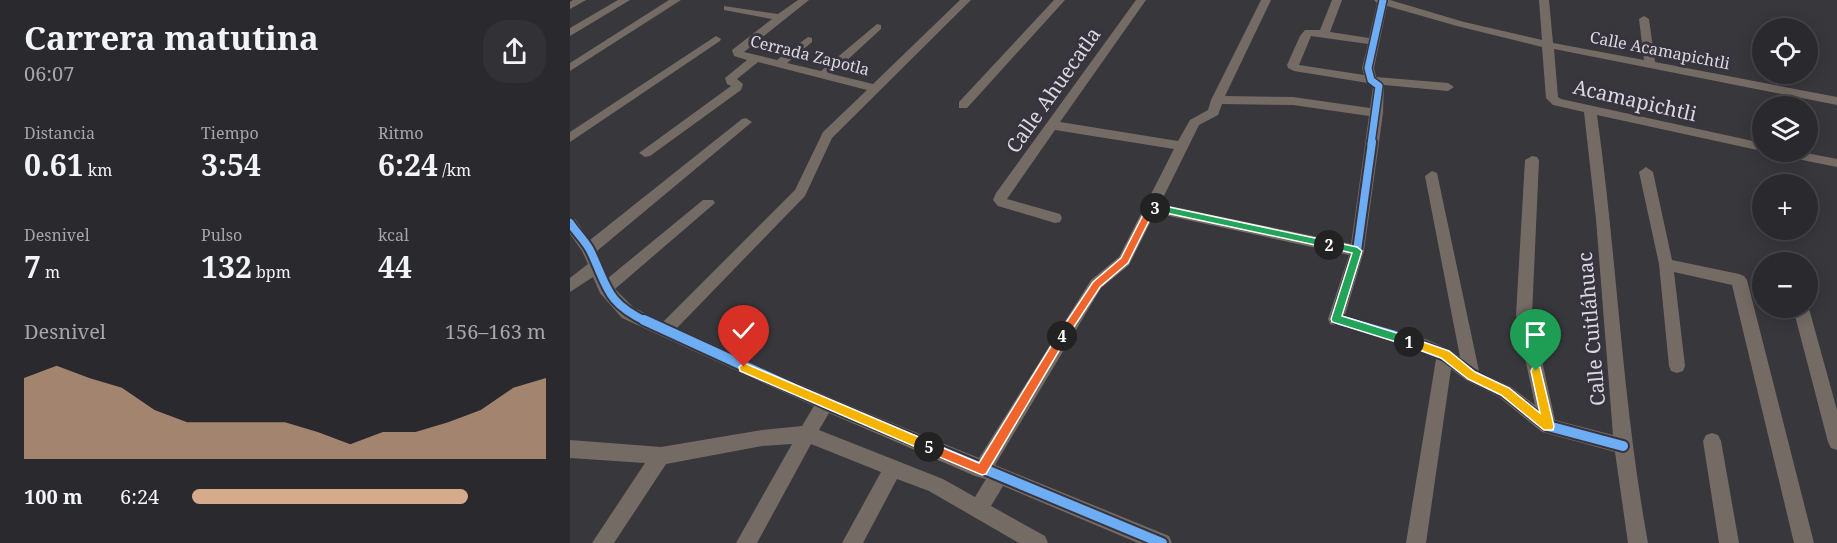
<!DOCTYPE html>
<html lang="es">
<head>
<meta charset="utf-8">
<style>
  body { margin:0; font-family:"Noto Serif",serif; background:#323135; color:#f1f3f6; height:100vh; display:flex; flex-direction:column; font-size:22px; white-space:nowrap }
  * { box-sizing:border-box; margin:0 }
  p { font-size:20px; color:#a5a6aa }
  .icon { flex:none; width:33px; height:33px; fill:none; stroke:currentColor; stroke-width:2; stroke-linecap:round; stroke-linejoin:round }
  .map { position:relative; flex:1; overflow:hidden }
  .drawer { display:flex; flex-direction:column; background:#2a292d; width:570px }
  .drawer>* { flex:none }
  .controls { position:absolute; left:1182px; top:18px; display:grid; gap:12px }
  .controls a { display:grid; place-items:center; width:66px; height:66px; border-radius:50%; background:#2a292d; box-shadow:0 3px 15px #0003,0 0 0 2px #464549; font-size:30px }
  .pin { position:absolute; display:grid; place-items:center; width:51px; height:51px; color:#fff; margin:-62px -26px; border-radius:50% 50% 50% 0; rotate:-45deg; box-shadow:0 0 6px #0007 }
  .pin .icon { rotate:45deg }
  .km { position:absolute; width:30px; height:30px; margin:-15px; border-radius:50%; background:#222; color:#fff; font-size:16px; line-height:30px; text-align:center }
  .round { display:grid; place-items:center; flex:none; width:63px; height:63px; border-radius:24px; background:#323135 }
  .overview { display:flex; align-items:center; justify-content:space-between; height:102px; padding:0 24px }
  h1 { font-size:33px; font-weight:700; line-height:45px }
  .figures { display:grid; grid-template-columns:repeat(3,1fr); gap:9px; height:102px; padding:6px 24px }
  .figures div { display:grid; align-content:center }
  .figures b { font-size:30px; font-weight:700 }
  .figures small { font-size:16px; font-weight:400 }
  .figures p { font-size:16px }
  .chart { height:168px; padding:12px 24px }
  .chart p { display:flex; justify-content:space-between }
  .chart svg { width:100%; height:108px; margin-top:6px; fill:#d6ab8b; opacity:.7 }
  ul { padding:0 24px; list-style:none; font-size:20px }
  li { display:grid; grid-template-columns:96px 72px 1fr; align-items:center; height:45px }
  li i { height:15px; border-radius:8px; background:#d6ab8b }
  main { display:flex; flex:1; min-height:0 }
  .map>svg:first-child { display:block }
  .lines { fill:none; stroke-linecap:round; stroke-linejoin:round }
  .minor { fill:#756b65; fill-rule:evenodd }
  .cycleway-far2-casing { stroke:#37343f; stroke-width:10 }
  .cycleway-far1-casing { stroke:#37343f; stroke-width:12 }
  .cycleway-casing { stroke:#37343f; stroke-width:14 }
  .cycleway-far2 { stroke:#6dadf4; stroke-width:7 }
  .cycleway-far1 { stroke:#6dadf4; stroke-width:8 }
  .cycleway { stroke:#6dadf4; stroke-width:10 }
  .split-1 { fill:#f5b400; stroke:#fff; stroke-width:1.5 }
  .split-2 { fill:#22a559; stroke:#fff; stroke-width:1.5 }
  .split-3 { fill:#22a559; stroke:#fff; stroke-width:1.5 }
  .split-4 { fill:#f0652b; stroke:#fff; stroke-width:1.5 }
  .split-5 { fill:#f0652b; stroke:#fff; stroke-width:1.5 }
  .split-6 { fill:#f5b400; stroke:#fff; stroke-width:1.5 }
  .labels { text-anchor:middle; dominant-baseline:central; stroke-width:6; stroke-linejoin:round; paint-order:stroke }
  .far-street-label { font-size:16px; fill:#dbd9e0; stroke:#37343f }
  .street-label { font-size:20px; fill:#dbd9e0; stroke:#37343f }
</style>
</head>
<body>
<main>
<section class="drawer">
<div class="overview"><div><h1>Carrera matutina</h1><p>06:07</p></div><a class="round"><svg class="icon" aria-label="share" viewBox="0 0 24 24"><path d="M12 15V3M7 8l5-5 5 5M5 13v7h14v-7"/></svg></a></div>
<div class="figures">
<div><p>Distancia</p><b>0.61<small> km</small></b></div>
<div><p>Tiempo</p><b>3:54</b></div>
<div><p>Ritmo</p><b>6:24<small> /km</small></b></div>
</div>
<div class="figures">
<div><p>Desnivel</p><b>7<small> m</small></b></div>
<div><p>Pulso</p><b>132<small> bpm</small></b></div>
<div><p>kcal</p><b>44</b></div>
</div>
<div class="chart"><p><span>Desnivel</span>156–163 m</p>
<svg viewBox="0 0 160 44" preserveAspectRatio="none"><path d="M0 44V11L10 6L20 11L30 15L40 24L50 29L60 29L70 29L80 29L90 33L100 38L110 33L120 33L130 29L140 24L150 15L160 11V44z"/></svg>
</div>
<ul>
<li><b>100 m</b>6:24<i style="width:78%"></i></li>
</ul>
</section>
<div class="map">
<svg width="1267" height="543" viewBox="0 0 1267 543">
  <rect width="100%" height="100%" fill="#38373c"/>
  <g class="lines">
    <g class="minor">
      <path d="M3,0H16L0,9V2Z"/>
      <path d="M48,0H60L0,36V28Z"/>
      <path d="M99,0H111L0,71V63Z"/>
      <path d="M228,0H239L174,52L207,60L238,37L242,38V42L217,63L251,71L307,24L311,25V29L262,74L303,84L390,0H401L262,138L235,196L107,328L261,398L409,458L521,280L549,257L604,149L485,130L437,199L490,214L492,218L490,222L485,223L428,206L423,200L426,193L566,0H576L490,122L608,141L620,120L638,110L641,100L691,0H701L655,96L723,97L800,108L803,87L798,83L724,71L718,68L717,65L730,36L735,30H750L762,0H772L760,32L799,38L807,3L804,0H820L894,22L972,40L969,0H979L983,43L1074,60L1069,19L1074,16L1079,19L1085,62L1267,97V105L984,49L988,97L991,99L1192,143V151L1027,115C1047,257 1052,401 1078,543H1058L1045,452L972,432L929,397L896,380L881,369L856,543H836L866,359L820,341L760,324L758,319L779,255L585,213L559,265L531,288L425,465L599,536L602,543H568L433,486L421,506L475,536L478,543H449L359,491L327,479L293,543H272L311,472L241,444L187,543H166L222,444L192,446L96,464L44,543H22L75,463L0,458V440L91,447L192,430L232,426L244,406L52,318L30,293L23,277L0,292V278L18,264L12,251L0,234V218L5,219L20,240L172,119L176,118L182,122L27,251L38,278L133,200H143L145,203L45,289L64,308L93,322L225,190L253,132L297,90L188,62L167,79L173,84L171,90L80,156L75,157L69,153L161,86L157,84L155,78L177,60L164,56L162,50L202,19L154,10V6L208,14ZM817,6L887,26L972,47L976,98L983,105L1014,112L1026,219L1043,435L985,420L962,315L969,160L967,157L962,156L955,160L946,315L965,405L941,387L909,371L867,173L862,171L855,176L890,357C862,336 809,325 775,315L794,251L813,113L814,85L878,91L884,87L878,83L806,77L804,68ZM741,36L798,44L792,68L794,75L729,65ZM652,104L723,105L799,116L781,244L590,204L629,125L648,115ZM259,413L405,476L416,479L405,497L373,479L249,430Z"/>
      <path d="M484,0H495L397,108H389V102Z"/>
      <path d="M146,36L151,39L150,41L0,142V132Z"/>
      <path d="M1206,152H1231L1267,159V167L1212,156Z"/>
      <path d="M1076,167L1083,172L1102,260L1169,274L1174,276L1177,280L1244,543H1224L1162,285L1104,272L1115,366L1113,371L1107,373L1101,371L1099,366L1089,264L1069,172Z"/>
      <path d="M1238,305L1267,410V450L1261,448L1258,442L1223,308H1238Z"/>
      <path d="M1142,433L1148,435L1151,441L1169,543H1149L1133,441L1136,435Z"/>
    </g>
    <defs>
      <path id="cycleway-far2" d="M801,144L809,86L801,80L798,68L813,0"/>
      <g id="cycleway-far1">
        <path d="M0,223C6,232 15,241 20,250C38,287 35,302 77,322"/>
        <path d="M776,322L766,319L787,251L802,142"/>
      </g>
      <g id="cycleway">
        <path d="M74,320L255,403L592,543"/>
        <path d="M770,320L822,335L875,355L902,375L935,392L978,426L1053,446"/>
      </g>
    </defs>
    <use href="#cycleway-far2" class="cycleway-far2-casing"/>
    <use href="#cycleway-far1" class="cycleway-far1-casing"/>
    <use href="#cycleway" class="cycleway-casing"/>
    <use href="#cycleway-far2" class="cycleway-far2"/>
    <use href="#cycleway-far1" class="cycleway-far1"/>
    <use href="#cycleway" class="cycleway"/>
  </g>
  <path class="split-1" d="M839,337L879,351L905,372L939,388L970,413L961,371L963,367H970L984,426L983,430H974L931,395L898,379L871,358L836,345V338Z"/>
  <path class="split-2" d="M759,241L787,247L792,251L772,316L843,338V345L839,346L762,322L761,319L782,253L756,247V242Z"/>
  <path class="split-3" d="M585,204L759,241L764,245L759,248L582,210L580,208Z"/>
  <path class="split-4" d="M581,203L589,208L584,211L558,263L530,287L496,339H489V333L523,282L551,258L577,207Z"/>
  <path class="split-5" d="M492,332L498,336L496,339L416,474L412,475L355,451V443L359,442L409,463L489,333Z"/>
  <path class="split-6" d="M174,363L363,443V451H355L170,371L169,367Z"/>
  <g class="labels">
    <g class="far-street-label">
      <text transform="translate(1090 50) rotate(11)">Calle Acamapichtli</text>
      <text transform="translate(240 55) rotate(14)">Cerrada Zapotla</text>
    </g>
    <g class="street-label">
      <text transform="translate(483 90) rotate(-55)">Calle Ahuecatla</text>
      <text transform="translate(1065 100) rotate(13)">Acamapichtli</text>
      <text transform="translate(1021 329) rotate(-95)">Calle Cuitláhuac</text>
    </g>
  </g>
</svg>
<div class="controls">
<a><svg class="icon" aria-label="locate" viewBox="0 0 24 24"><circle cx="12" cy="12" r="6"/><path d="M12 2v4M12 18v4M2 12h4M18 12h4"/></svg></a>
<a><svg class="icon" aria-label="layers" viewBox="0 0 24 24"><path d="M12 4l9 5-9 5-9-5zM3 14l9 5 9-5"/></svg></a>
<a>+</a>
<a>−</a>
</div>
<div class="pin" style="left:966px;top:371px;background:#1e9e55"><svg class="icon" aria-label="arrive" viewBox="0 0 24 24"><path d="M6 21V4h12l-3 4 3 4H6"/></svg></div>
<div class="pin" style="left:174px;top:367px;background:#d93025"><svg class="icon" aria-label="check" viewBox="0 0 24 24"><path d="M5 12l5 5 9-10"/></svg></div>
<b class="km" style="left:839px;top:342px">1</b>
<b class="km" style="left:759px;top:245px">2</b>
<b class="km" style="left:585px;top:208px">3</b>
<b class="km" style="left:492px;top:336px">4</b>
<b class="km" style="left:359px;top:447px">5</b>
</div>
</main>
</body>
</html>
